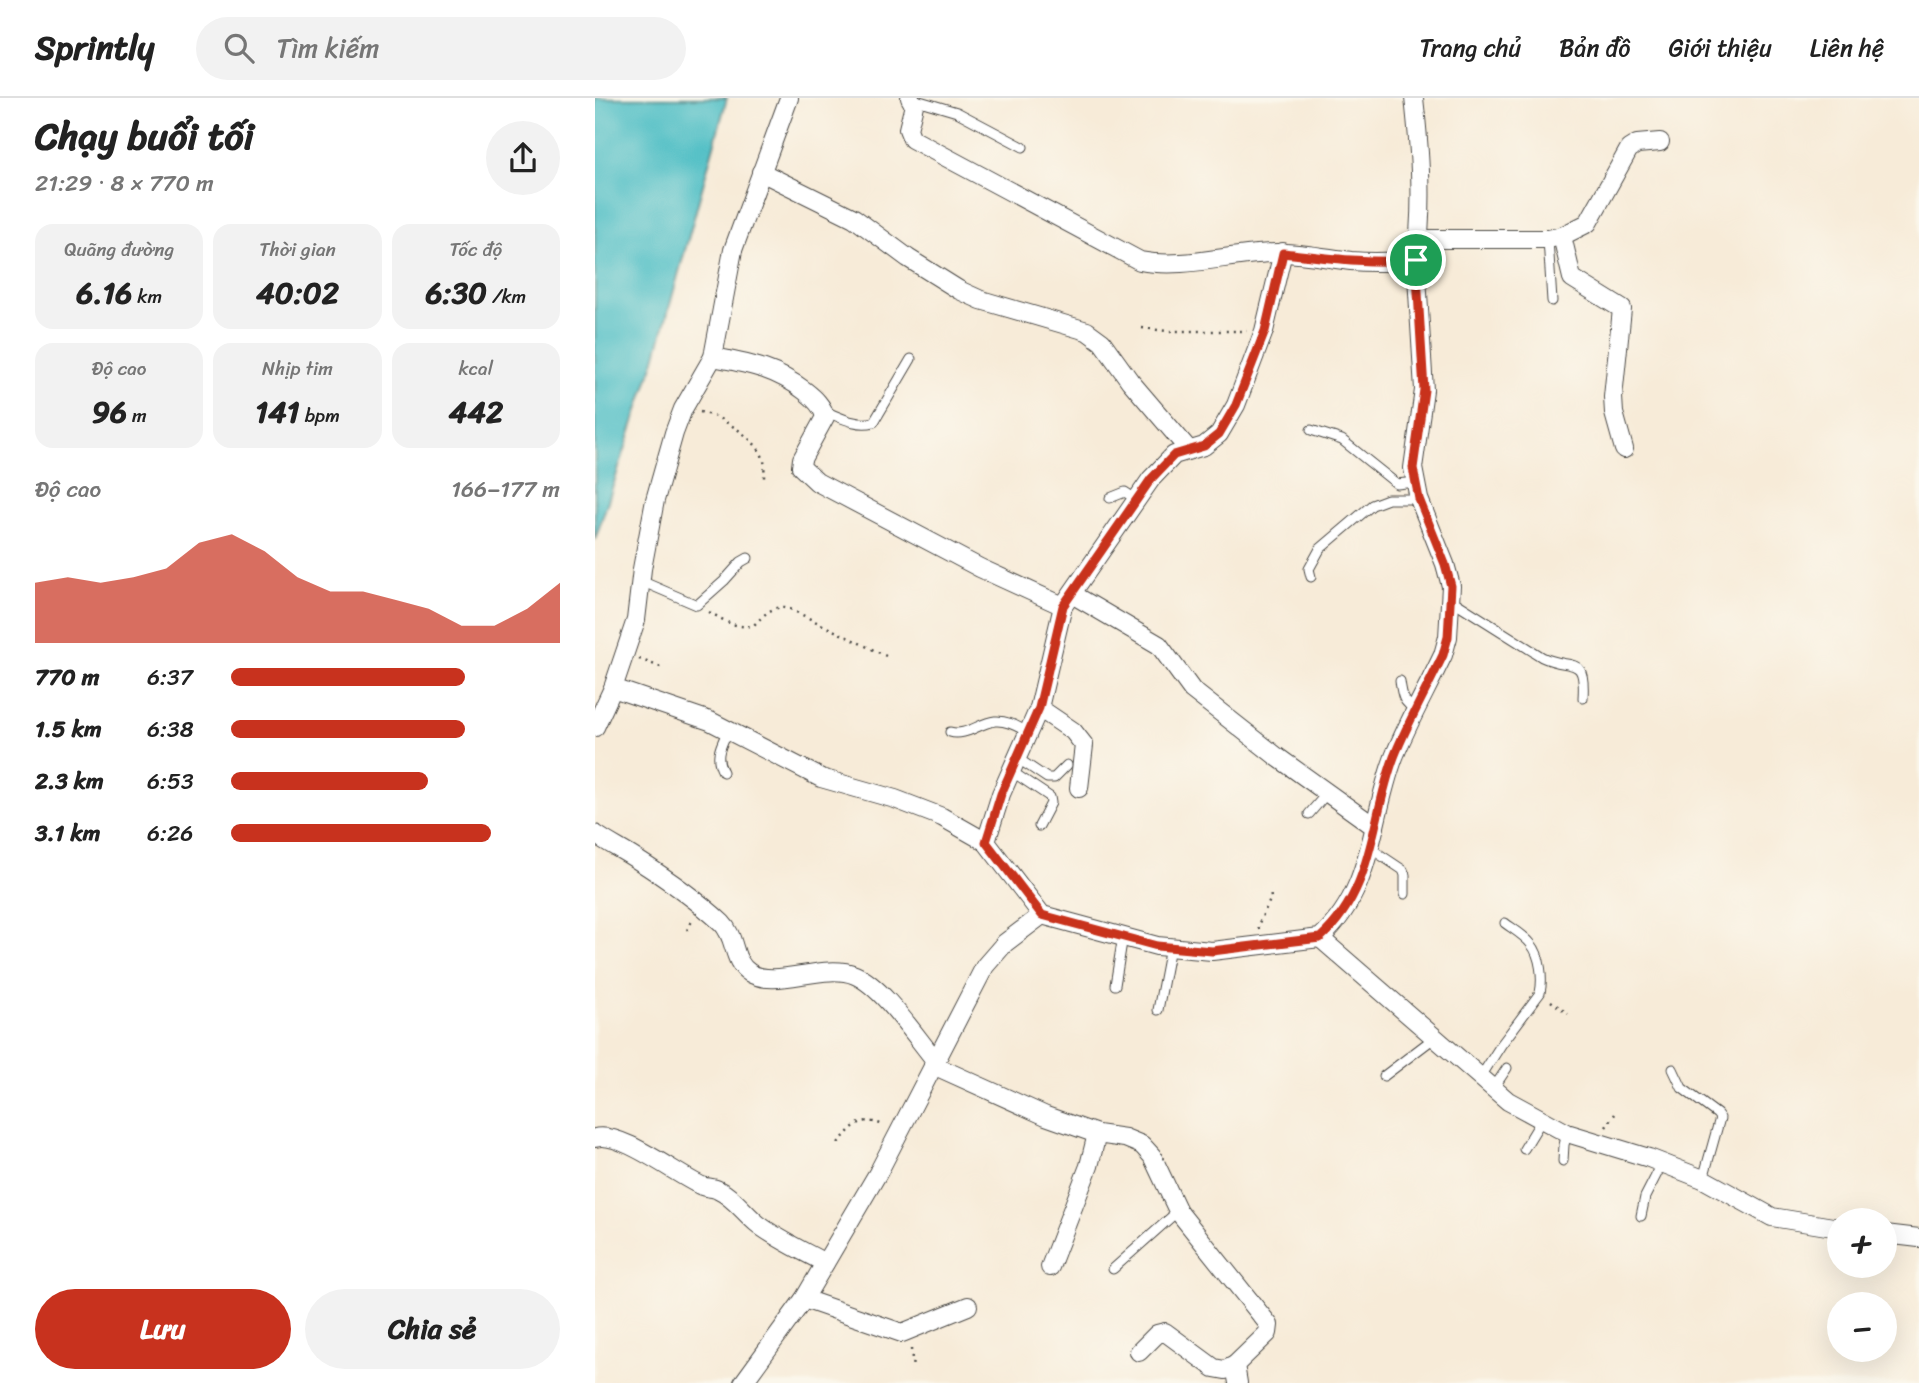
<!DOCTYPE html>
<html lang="vi">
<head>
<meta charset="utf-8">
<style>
  body { margin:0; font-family:Sriracha,sans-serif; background:#f2f2f2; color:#222; height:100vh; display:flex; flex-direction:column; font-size:26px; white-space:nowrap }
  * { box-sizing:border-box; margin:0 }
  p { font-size:23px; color:#767676 }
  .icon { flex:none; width:38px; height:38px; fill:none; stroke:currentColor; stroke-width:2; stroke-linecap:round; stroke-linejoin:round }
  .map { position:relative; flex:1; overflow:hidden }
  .side { display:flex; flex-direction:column; background:#fff; width:595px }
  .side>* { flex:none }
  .controls { position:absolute; left:1232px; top:1110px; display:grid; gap:14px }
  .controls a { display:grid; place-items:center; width:70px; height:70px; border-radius:50%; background:#fff; box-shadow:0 7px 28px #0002; font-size:35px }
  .pin { position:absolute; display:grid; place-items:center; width:60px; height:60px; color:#fff; margin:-30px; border:4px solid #fff; border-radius:50%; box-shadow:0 2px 7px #0007 }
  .round { display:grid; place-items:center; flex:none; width:74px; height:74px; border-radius:37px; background:#f2f2f2 }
  .summary { display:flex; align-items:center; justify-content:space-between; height:119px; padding:0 35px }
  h1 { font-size:38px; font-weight:700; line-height:52px }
  .figures { display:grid; grid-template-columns:repeat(3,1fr); gap:10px; height:119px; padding:7px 35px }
  .figures div { display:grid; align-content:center; border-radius:18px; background:#f2f2f2; text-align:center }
  .figures b { font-size:30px; font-weight:700 }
  .figures small { font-size:19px; font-weight:400 }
  .figures p { font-size:19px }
  .chart { height:196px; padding:14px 35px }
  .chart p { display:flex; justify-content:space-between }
  .chart svg { width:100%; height:126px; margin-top:7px; fill:#c8321e; opacity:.7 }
  .primary-button { display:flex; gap:14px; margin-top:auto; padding:14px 35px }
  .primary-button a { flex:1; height:80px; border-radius:42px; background:#c8321e; color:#fff; font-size:28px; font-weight:700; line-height:80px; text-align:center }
  .primary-button a+a { background:#f2f2f2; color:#222 }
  ul { padding:0 35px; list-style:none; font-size:23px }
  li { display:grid; grid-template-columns:112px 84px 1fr; align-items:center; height:52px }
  li i { height:18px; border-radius:9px; background:#c8321e }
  header { display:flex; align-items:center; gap:42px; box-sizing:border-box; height:98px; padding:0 35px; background:#fff; border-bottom:2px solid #e0e0e0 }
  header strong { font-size:33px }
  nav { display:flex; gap:38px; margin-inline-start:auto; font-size:24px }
  .search { width:490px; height:63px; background:#f2f2f2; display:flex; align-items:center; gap:18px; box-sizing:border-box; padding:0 24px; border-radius:38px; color:#767676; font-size:26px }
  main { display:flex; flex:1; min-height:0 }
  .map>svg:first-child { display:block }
  .water { fill:#52c0c6; stroke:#3e7678; stroke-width:2 }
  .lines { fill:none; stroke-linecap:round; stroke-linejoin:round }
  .lane-casing { stroke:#4a4845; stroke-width:11 }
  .street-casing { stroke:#4a4845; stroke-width:20 }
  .path { stroke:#4a4845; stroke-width:2.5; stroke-dasharray:2 5; stroke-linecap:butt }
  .lane { stroke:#fff; stroke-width:9 }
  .street { stroke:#fff; stroke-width:18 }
  .route-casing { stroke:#fff; stroke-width:14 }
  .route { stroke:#c8321e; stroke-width:9 }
</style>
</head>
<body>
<header>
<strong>Sprintly</strong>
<div class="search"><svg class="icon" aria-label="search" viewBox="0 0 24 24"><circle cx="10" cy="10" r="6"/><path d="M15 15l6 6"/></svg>Tìm kiếm</div>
<nav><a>Trang chủ</a><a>Bản đồ</a><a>Giới thiệu</a><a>Liên hệ</a></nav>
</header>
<main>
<section class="side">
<div class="summary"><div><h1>Chạy buổi tối</h1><p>21:29 · 8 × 770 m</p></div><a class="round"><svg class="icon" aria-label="share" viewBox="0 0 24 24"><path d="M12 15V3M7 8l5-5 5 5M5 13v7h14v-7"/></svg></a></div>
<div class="figures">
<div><p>Quãng đường</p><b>6.16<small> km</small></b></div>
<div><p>Thời gian</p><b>40:02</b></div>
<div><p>Tốc độ</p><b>6:30<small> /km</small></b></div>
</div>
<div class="figures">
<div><p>Độ cao</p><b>96<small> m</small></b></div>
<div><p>Nhịp tim</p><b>141<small> bpm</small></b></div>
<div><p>kcal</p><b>442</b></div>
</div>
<div class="chart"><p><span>Độ cao</span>166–177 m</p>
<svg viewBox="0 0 160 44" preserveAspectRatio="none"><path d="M0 44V23L10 21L20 23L30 21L40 18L50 9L60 6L70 12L80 21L90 26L100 26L110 29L120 32L130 38L140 38L150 32L160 23V44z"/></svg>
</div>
<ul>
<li><b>770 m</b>6:37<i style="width:71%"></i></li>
<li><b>1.5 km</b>6:38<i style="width:71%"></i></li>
<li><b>2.3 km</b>6:53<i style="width:60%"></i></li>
<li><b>3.1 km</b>6:26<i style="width:79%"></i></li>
</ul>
<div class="primary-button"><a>Lưu</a><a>Chia sẻ</a></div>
</section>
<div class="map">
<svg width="1324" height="1285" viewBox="0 0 1324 1285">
  <rect width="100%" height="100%" fill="#fbf7ec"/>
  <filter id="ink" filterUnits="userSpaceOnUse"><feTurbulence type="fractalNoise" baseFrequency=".0143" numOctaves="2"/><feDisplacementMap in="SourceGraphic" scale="14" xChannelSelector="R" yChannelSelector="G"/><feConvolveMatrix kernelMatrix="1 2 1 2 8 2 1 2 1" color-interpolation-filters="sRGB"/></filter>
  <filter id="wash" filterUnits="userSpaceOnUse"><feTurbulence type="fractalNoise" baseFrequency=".00686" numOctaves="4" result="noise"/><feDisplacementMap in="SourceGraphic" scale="28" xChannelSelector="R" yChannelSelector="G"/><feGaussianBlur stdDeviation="1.57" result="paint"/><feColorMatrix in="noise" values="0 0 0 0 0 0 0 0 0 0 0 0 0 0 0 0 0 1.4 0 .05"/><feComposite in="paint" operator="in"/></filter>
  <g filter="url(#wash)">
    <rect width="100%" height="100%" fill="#f7ebd8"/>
    <path class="water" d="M0,0H132L60,261L0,442Z"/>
  </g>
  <g filter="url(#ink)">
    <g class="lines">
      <defs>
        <g id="lane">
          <path d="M318,1L362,14L428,49"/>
          <path d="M953,141L957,203"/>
          <path d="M229,313C245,319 262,329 279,324L316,261"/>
          <path d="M716,332L747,342L802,386L820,384"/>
          <path d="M515,400L530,394L542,402"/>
          <path d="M716,479L714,471L725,451L777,407L793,401H824"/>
          <path d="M46,483L102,507L129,483L146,464L153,460"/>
          <path d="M855,501L947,559C976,573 991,555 988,600"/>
          <path d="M805,583C807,598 808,605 822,612"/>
          <path d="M355,634C370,639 384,625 400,623C412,622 423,629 433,634"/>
          <path d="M422,660L452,680H459L472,667"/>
          <path d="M416,673L455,699L456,705L444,728"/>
          <path d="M128,674C119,658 126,648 133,632"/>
          <path d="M714,716L733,694"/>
          <path d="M775,750L808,772L810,777V796"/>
          <path d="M520,887L528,838"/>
          <path d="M563,912L575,849"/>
          <path d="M1078,971L1087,990L1122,1016L1125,1020L1108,1081"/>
          <path d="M789,978L839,940"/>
          <path d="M885,980L906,947L945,895C948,881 946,858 936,846C930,838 918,831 910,825"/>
          <path d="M898,991L912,970"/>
          <path d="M929,1051L946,1023"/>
          <path d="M968,1063L969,1047L972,1035"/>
          <path d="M1046,1118L1050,1099L1068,1064"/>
          <path d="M518,1171L583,1113"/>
        </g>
        <g id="street">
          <path d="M315,0L319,7L313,31L317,41L545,163C591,172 639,154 685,155C709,155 732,160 756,163C778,165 799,164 821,162"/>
          <path d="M166,74L259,120L313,160L364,192L386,202L492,233L507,244L535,283L594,352"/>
          <path d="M967,138L977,180L1027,211L1018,299L1019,315L1029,351"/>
          <path d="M824,141H953L967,138L993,125L1034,51L1042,46L1065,44"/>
          <path d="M118,259C154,266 180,270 210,293C219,300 228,308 230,319L207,361L206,369L222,384L385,470L468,508"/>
          <path d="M477,496L564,547L597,592L681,658L780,729"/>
          <path d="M18,590L115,623L226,680L300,701L347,719L391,744L447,817L562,848L617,853L725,840C779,792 775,722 799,659C813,624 832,591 848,557L853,539L856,488L850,466L824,401L818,370L829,292L821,162C829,108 825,54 819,0"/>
          <path d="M444,610L478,633L489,647L484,690"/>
          <path d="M0,629L18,590L41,522L47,471L60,402L79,335L88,311L118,259L138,152L194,0"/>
          <path d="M0,736C13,745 27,752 41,761C71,780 101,801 127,825C142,840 136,863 155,875C181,891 229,864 260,877C288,889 320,938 340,962"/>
          <path d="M391,744L406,696L444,610L468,508L556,381L579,357L609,348L624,336L641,307L669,233L688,154"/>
          <path d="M725,840L913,1003L972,1035L1054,1060L1108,1081L1177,1119L1244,1130"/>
          <path d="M338,967L451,1018L502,1036L530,1040L547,1047L557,1058L583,1113L674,1227L673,1235L640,1267L643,1285"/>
          <path d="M0,1040C25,1032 83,1078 107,1088C112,1090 118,1089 123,1092C139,1099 150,1116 164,1127C184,1142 208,1153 230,1165"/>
          <path d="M1290,1136L1324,1140"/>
          <path d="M455,1169L494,1068L502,1036"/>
          <path d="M209,1201L307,1235L373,1208"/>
          <path d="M544,1254L562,1236L570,1234L619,1270L630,1272L640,1267"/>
          <path d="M148,1285L209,1201L283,1075L390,868L410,845L447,817"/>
        </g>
      </defs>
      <use href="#lane" class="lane-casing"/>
      <use href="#street" class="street-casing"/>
      <g class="path">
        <path d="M547,230L572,233H652"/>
        <path d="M105,314C126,318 164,341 169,363C170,368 169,375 169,380"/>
        <path d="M114,514C131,523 138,530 158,528C169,517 175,509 191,509L291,558"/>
        <path d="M44,561L68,570"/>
        <path d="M664,831L663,827L676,800L675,793"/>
        <path d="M92,832L97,823"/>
        <path d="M956,903L973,916"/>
        <path d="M1011,1029L1020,1016"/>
        <path d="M243,1045C258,1029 264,1017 288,1027"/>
        <path d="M316,1251L318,1271"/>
      </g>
      <use href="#lane" class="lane"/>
      <use href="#street" class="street"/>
    </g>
  </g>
  <g class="lines" filter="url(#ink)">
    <defs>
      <path id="route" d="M688,155C733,160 776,166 821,162L829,292L818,370L824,401L850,466L856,488L853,539L848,557C832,591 813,624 799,659C775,723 780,791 725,840L617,853L562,848L447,817L391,744L406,696L444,610L468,508L556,381L579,357L609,348L624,336L641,307L670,233Z"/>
    </defs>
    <use href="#route" class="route-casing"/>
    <use href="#route" class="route"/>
  </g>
</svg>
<div class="controls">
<a>+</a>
<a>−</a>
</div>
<div class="pin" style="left:821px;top:162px;background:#1e9e55"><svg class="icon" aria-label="arrive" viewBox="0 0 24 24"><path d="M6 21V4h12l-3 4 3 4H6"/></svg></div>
</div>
</main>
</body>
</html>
